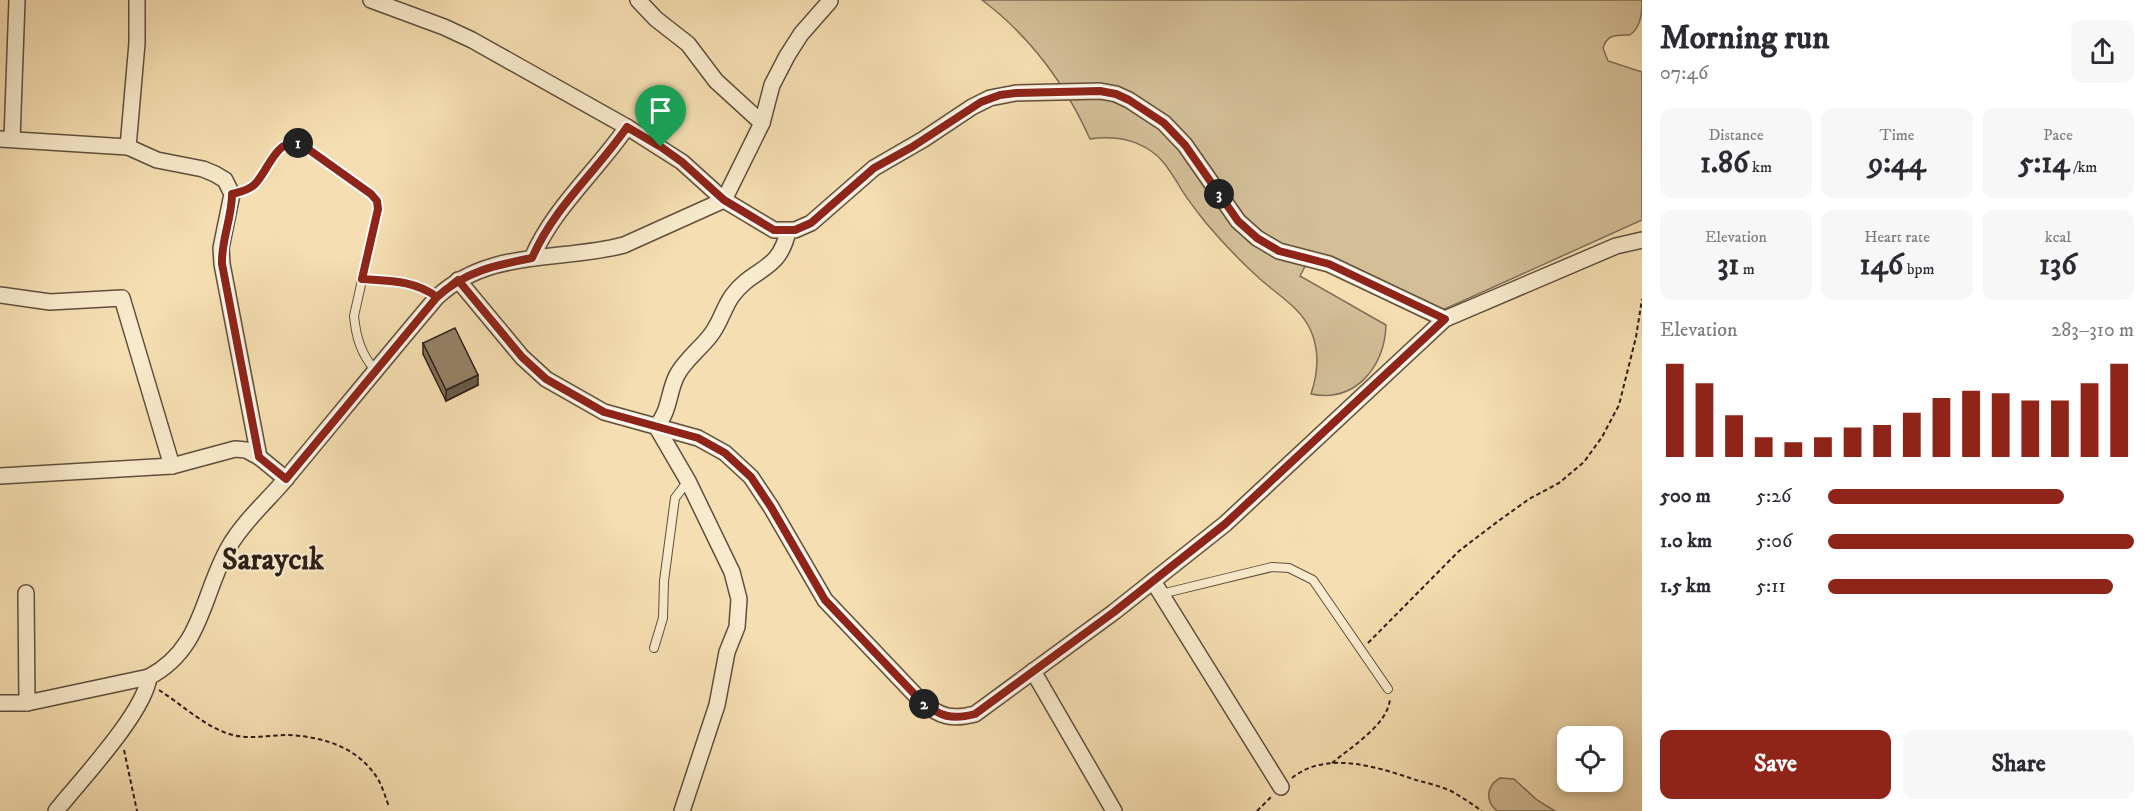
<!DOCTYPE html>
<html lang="en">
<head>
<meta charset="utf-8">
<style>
  body { margin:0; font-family:"IM FELL DW Pica",serif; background:#f7f7f7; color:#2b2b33; height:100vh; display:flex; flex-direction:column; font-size:22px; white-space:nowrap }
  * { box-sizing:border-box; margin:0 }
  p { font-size:20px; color:#7c7c81 }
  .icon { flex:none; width:33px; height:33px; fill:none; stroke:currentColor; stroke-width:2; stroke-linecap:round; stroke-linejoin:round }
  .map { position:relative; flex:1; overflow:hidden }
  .drawer { display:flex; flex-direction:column; background:#fff; width:510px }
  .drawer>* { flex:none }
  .buttons { position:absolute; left:1557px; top:726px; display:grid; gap:12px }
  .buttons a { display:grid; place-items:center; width:66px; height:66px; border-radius:12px; background:#fff; box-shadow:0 3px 9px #0003; font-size:30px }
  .pin { position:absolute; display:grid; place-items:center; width:51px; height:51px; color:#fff; margin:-62px -26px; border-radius:50% 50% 50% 0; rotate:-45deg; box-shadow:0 0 6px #0007 }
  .pin .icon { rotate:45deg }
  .km { position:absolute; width:30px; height:30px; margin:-15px; border-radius:50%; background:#222; color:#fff; font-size:16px; line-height:30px; text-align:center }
  .round { display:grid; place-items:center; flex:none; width:63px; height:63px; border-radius:12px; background:#f7f7f7 }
  .overview { display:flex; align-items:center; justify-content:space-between; height:102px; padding:0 18px }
  h1 { font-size:33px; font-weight:700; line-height:45px }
  .metrics { display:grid; grid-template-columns:repeat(3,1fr); gap:9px; height:102px; padding:6px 18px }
  .metrics div { display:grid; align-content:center; border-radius:12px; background:#f7f7f7; text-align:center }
  .metrics b { font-size:30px; font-weight:700 }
  .metrics small { font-size:16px; font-weight:400 }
  .metrics p { font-size:16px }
  .chart { height:168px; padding:12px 18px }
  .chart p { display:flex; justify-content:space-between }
  .chart svg { width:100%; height:108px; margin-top:6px; stroke:#8f2418; stroke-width:6 }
  .button { display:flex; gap:12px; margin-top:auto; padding:12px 18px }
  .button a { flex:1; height:69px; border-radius:12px; background:#8f2418; color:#fff; font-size:24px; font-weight:700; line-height:69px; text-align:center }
  .button a+a { background:#f7f7f7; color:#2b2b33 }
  ul { padding:0 18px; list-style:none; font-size:20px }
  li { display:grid; grid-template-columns:96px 72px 1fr; align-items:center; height:45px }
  li i { height:15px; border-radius:8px; background:#8f2418 }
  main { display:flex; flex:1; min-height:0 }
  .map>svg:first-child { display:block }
  .green { fill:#d3be97; stroke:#806e58; stroke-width:1.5 }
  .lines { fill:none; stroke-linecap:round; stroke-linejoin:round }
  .service-casing { stroke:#5f4f3e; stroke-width:10 }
  .minor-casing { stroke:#5f4f3e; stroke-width:18 }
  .path { stroke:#2d1f18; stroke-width:2; stroke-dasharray:4.5 3; stroke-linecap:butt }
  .service { stroke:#f8eacc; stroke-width:8 }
  .minor { stroke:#f8eacc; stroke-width:15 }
  .wall { fill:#807059; stroke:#2d1f18; stroke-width:1.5 }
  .shaded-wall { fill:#685b49; stroke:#2d1f18; stroke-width:1.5 }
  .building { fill:#958268; stroke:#2d1f18; stroke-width:1.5 }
  .route-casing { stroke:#fff; stroke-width:12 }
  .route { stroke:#8f2418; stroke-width:8 }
  .labels { text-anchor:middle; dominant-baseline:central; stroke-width:4.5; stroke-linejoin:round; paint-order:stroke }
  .district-label { font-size:30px; font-weight:bold; fill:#2d1f18; stroke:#f8eacc }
</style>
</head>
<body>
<main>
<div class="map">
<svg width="1642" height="811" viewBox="0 0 1642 811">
  <rect width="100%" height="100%" fill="#f5deb1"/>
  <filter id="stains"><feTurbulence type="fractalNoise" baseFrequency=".00333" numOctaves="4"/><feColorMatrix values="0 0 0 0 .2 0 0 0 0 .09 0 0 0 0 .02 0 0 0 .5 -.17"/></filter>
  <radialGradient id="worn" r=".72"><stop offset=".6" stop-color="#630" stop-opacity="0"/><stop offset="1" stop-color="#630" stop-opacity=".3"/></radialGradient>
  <g class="green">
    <path d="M982,0H1642C1642,13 1641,27 1630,35C1617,35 1607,34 1603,48L1608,61L1642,72V220L1427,317L1310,257L1300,276L1386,325C1385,367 1355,403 1311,394C1318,373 1320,352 1311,331C1301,308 1279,296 1260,279C1241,262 1223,243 1206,223C1196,210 1185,197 1177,182C1169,170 1163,159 1151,151C1132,138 1111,136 1090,139C1065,83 1031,37 982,0Z"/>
    <path d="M1500,778L1514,779L1537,800L1555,811H1497C1485,801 1486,786 1500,778Z"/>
  </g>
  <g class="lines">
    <defs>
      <g id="service">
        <path d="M362,279C389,281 414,280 437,297"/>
        <path d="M375,370C361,354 356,337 354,316L378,209"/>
        <path d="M1161,594L1272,567L1289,568L1313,580L1388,689"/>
        <path d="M654,648L663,618L664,581L675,498L688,481"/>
      </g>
      <g id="minor">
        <path d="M371,0L444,27L472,40L627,127L682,162L724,200L774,230H795L811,223L874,168L924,139L972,107L990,98L1016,93L1100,91L1116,94L1129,100L1164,123L1185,145L1238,221L1257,238L1279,251L1329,264L1445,319"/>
        <path d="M638,0L656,19L688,44L716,81L762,123"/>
        <path d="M0,139L128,147L157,160L203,169L215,174L225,180L232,194L221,248L222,264L259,457"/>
        <path d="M12,139L17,0"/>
        <path d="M128,147L137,43V0"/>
        <path d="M532,258C554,207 596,172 627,127"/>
        <path d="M458,280L522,357L546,379L604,412L698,438L725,453L751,477L771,507L825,600L921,701C940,717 952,720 975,714L1114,612L1225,524L1445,319L1616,246L1642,240"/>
        <path d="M0,295L50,302L122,298L172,466"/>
        <path d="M0,476L172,466L235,449L246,450L259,457L286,479"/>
        <path d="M1153,581L1281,787"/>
        <path d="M26,593L27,703"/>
        <path d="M1033,671L1114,811"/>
        <path d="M0,703H27L149,677"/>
        <path d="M56,811C80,781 145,712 149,677C204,648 202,592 230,545C246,518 270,499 289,475C338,416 387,356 437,297C490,248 560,262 624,245L724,200L762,123L772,85L787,56L801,34L830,1"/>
        <path d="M682,811L717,705L727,652L737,627L739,599L732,572L688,481L656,426C670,412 668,392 677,375C685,360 699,350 710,336C720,324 723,309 732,296C754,266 779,273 788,231"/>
      </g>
    </defs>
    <use href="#service" class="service-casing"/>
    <use href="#minor" class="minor-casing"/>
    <g class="path">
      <path d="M243,191C266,180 274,137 301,144L371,194L376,200"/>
      <path d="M1368,643L1459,551L1497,522L1529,499L1559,483L1584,462L1602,437L1619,405L1636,337L1642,299"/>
      <path d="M159,690C181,704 204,726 229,734C249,740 269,735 289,735C325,737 360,748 379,781C383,789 386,798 389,807"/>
      <path d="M124,750L137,811"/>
      <path d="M1332,763C1351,747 1389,724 1390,698"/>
      <path d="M1292,778C1326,750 1378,767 1416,780C1427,783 1440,786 1451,791C1462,797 1472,804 1482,811"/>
      <path d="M1257,811L1272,796"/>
    </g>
    <use href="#service" class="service"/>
    <use href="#minor" class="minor"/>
  </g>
  <path class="wall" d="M423,343L478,385L446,401L423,354Z"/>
  <path class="shaded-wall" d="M478,375V385L446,401V390Z"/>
  <path class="building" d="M455,328L478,375L446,390L423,343Z"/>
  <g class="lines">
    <defs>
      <path id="route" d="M661,147L627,127C596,172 554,207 532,258C496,265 465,271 437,297L286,479L259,457L222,264C221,240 232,218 232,194C240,192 247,191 254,185C269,171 275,137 301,144L371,194L377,201L378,209L362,279C389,281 414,280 437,297L458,280L522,357L546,379L604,412L698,438L725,453L751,477L771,507L825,600L921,701C940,717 952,720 975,714L1114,612L1225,524L1445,319L1329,264L1279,251L1257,238L1238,221L1185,145L1164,123L1129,100L1116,94L1100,91L1016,93L1000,95L981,102L912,147L874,168L811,223L795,230H774L724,200L682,162L661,147"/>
    </defs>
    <use href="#route" class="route-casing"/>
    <use href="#route" class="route"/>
  </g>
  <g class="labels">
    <g class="district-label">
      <text x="273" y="560">Saraycık</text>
    </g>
  </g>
  <rect width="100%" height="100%" filter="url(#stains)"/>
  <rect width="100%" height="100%" fill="url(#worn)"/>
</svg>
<div class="buttons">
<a><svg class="icon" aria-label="locate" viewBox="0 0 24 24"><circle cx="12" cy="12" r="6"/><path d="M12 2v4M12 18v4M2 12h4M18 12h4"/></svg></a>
</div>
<div class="pin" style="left:661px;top:147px;background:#1e9e55"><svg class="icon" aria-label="arrive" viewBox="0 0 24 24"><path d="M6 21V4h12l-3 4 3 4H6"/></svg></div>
<b class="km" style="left:298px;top:143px">1</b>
<b class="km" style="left:924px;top:704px">2</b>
<b class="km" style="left:1219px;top:194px">3</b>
</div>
<section class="drawer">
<div class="overview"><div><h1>Morning run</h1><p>07:46</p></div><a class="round"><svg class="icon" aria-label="share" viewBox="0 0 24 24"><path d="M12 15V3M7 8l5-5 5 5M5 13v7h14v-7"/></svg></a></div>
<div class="metrics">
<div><p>Distance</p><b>1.86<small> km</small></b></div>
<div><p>Time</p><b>9:44</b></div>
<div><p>Pace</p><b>5:14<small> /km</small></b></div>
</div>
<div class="metrics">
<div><p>Elevation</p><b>31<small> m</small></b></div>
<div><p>Heart rate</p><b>146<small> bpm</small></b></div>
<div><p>kcal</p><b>136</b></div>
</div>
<div class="chart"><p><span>Elevation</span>283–310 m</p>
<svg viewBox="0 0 160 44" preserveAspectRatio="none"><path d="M5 44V6M15 44V14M25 44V27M35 44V36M45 44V38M55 44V36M65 44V32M75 44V31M85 44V26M95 44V20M105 44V17M115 44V18M125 44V21M135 44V21M145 44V14M155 44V6"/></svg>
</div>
<ul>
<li><b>500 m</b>5:26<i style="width:77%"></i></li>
<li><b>1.0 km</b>5:06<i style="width:100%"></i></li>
<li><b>1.5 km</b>5:11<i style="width:93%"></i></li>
</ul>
<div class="button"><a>Save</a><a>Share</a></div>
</section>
</main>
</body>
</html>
